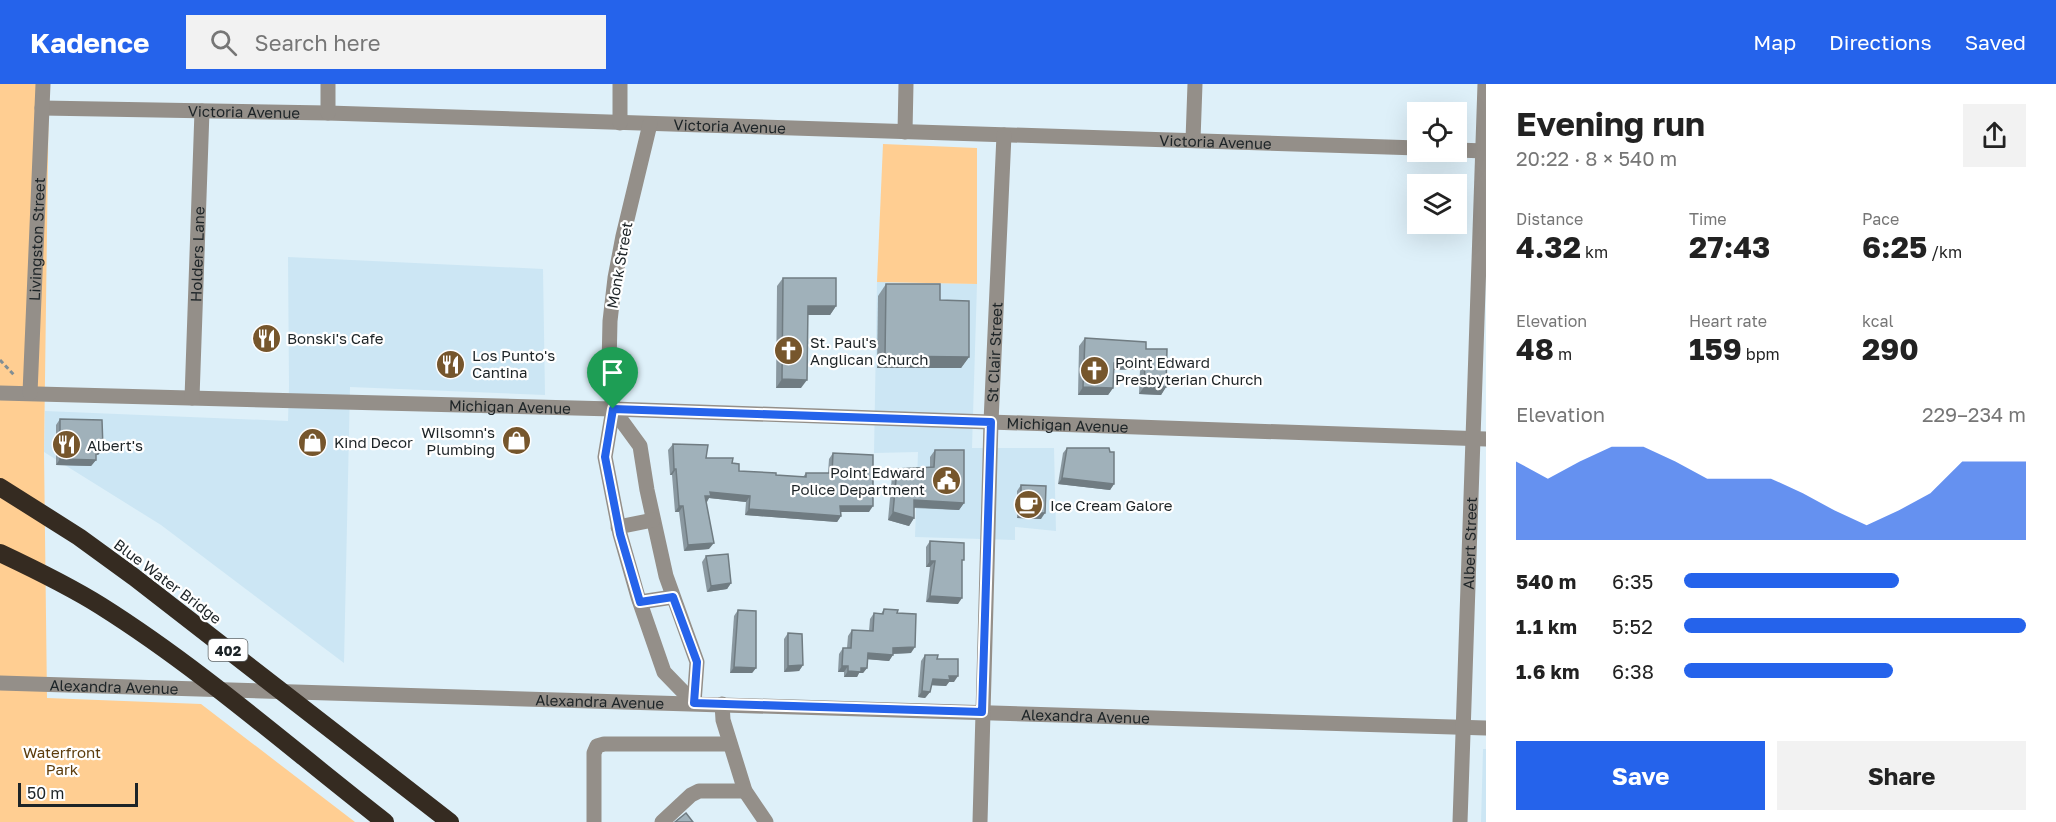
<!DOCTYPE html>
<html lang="en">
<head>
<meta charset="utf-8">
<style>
  body { margin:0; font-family:"Golos Text",sans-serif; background:#f2f2f2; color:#222; height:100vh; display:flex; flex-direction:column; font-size:22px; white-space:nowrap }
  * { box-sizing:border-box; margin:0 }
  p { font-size:20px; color:#767676 }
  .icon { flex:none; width:33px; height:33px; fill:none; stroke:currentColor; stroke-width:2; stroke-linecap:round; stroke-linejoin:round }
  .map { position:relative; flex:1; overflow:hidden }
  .panel { display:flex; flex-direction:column; background:#fff; width:570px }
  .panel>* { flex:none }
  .tools { position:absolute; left:1407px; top:18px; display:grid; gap:12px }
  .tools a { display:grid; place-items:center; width:60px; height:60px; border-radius:0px; background:#fff; box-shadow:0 6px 24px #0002; font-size:30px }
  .scale { position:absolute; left:18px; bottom:15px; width:120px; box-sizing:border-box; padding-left:6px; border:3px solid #1d2427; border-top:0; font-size:16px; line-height:21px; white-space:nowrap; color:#1d2427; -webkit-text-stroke:4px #fff; paint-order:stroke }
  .pin { position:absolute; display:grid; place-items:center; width:51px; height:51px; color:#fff; margin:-62px -26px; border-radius:50% 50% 50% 0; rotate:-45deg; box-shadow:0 0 6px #0007 }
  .pin .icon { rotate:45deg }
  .round { display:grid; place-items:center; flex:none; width:63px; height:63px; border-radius:0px; background:#f2f2f2 }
  .head { display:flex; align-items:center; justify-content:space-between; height:102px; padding:0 30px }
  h1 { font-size:33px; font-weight:700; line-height:45px }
  .stats { display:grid; grid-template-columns:repeat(3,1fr); gap:9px; height:102px; padding:6px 30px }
  .stats div { display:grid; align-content:center }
  .stats b { font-size:30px; font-weight:700 }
  .stats small { font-size:16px; font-weight:400 }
  .stats p { font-size:16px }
  .chart { height:168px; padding:12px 30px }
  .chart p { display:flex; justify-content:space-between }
  .chart svg { width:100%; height:108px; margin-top:6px; fill:#2563eb; opacity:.7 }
  .primary-button { display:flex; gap:12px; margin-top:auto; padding:12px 30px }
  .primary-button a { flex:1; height:69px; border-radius:0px; background:#2563eb; color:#fff; font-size:24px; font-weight:700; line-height:69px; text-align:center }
  .primary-button a+a { background:#f2f2f2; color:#222 }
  ul { padding:0 30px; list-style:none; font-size:20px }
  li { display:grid; grid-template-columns:96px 72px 1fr; align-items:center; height:45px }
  li i { height:15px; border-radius:8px; background:#2563eb }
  header { display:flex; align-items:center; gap:36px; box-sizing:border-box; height:84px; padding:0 30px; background:#2563eb; color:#fff }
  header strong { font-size:28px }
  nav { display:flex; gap:33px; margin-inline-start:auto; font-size:21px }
  .search { width:420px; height:54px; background:#f2f2f2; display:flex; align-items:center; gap:15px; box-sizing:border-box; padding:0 21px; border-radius:0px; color:#767676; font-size:22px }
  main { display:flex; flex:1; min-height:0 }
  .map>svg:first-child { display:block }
  .built { fill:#cce6f4 }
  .green { fill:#ffce92 }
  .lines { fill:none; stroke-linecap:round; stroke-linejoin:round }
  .path { stroke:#818e94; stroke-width:3; stroke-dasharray:4.5 3; stroke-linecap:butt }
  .minor { stroke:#948f89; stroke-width:15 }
  .highway { stroke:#352b21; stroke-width:18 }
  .wall { fill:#8a98a0 }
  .shaded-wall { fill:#707c82 }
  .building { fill:#a0b1ba; stroke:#707c82; stroke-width:1.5 }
  .route-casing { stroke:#fff; stroke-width:12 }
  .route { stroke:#2563eb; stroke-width:8 }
  .labels { text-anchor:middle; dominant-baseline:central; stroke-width:4.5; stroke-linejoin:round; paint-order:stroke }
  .shield { fill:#fff; stroke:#616668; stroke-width:1.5 }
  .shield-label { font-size:14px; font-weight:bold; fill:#1d2427 }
  .street-label { font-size:15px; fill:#1d2427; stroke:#fff }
  .poi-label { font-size:15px; fill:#1d2427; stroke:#fff; text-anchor:start }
  .park-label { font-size:15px; fill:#5c3c0c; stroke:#fff }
</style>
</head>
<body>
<header>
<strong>Kadence</strong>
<div class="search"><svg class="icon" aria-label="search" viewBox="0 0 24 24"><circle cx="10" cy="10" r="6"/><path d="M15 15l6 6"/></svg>Search here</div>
<nav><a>Map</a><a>Directions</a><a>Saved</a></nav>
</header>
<main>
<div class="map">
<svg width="1486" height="738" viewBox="0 0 1486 738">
  <rect width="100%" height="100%" fill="#def0f9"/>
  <g class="built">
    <path d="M288,173L543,185L545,311L350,303L344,579L161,441L44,368L45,327L288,337L289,302Z"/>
    <path d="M877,198L977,200L972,364H1054L1056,447L1015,443V456L915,453L918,368L874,369Z"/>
    <path d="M1483,665H1486V738H1481Z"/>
  </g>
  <g class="green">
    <path d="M0,0H49L44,368L47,614L201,620L355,738H0Z"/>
    <path d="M883,60L977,64V200L877,198Z"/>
  </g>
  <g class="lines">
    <path class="path" d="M0,276L15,292"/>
    <g class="minor">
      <path id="s1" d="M42,24L328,29L1418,64"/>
      <path d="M328,29V0"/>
      <path d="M620,39V0"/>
      <path d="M650,40L623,152L615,194L610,237L609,282L613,325L605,373L620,450L638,513L664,588L694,619"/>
      <path d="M905,48L906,0"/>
      <path d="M1193,56L1195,0"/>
      <path d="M1456,66L1486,67"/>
      <path id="s2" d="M0,309L613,325L1486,355"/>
      <path id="s3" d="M30,309L43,0"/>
      <path id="s4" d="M192,314L202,27"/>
      <path d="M613,325L640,362L647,406L666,492L697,578L694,619"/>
      <path d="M618,443L653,436"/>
      <path d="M640,518L673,513"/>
      <path id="s5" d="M0,599L1486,644"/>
      <path d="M722,620L723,636L745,707L766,738"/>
      <path d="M594,738V669L597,662L604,660H730"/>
      <path d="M662,738L691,711L699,707H745"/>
      <path id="s6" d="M980,738L991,338L1004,51"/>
      <path id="s7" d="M1460,738L1485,0"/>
    </g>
    <g class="highway">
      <path d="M0,403L79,453L134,493L450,738"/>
      <path d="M0,469C34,485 69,502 101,522C201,585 291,665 385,738"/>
    </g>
  </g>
  <g class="wall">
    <path d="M783,194L836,222L830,231H808L801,304H776L777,202Z"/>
    <path d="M886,200L940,216L969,273L961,284H877L878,212Z"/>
    <path d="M1085,254L1146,265L1166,303L1161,311L1139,310L1140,285L1114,286L1113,304L1108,311H1078L1079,262Z"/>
    <path d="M60,335L103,365L98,371L96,370V376L91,382L56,381V341Z"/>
    <path d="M673,360L706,374L732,379L739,387L776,391L803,393L806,389H828L829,375L833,369L869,428H841V432L837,438L745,431L746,418L709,414L706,418L709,465L684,467L679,428H675L672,391H670L668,366Z"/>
    <path d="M1067,364L1110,368L1114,400L1110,406L1058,400L1063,369Z"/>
    <path d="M935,366L964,419L959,426L914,424V434L909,442L888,436L892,392L897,385L930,383V373Z"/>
    <path d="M1021,401L1041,435L1017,434V407Z"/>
    <path d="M930,457L962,478L958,520L926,518L930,483H926V463Z"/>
    <path d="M706,472L731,499L727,505L707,508L702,478Z"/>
    <path d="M884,525L897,529L911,569L893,570L889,577L868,575L867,584L863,589H859L857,593H844V588H838L839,570L843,564H847L848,552L852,546L869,547L870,535L874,529L881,530Z"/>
    <path d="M738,526L756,584L752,589H730L734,532Z"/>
    <path d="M788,549L803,581L799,587L784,588V555Z"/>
    <path d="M925,571L937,575L954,598H949L946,602L931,601L930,608L925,614L918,613L921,577Z"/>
  </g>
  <g class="shaded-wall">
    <path d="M808,222H836L830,231H802Z"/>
    <path d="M885,272L969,273L961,284H877Z"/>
    <path d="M1145,278L1140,285L1109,286L1114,279Z"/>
    <path d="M782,295L807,296L801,304H776Z"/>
    <path d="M1083,303L1113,304L1108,311H1078Z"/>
    <path d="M1144,303H1166L1161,311L1139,310Z"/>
    <path d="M96,364L103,365L98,371L92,370Z"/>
    <path d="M60,375L96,376L91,382L56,381Z"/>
    <path d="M674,385H676L672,391H670Z"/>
    <path d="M1062,394L1114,400L1110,406L1058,400Z"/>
    <path d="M710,408L750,412L746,418L709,414L707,418H701L705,412Z"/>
    <path d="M914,416L964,419L959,426L909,423Z"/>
    <path d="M679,422H683L679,428H675Z"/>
    <path d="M840,422H873L869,428H836Z"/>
    <path d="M749,425L841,432L837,438L745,431Z"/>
    <path d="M893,428L914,434L909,442L888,436Z"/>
    <path d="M1021,428L1045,429L1041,435L1017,434Z"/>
    <path d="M714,459L709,465L684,467L688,461Z"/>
    <path d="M930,477H935L930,483H926Z"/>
    <path d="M731,499L727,505L707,508L711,502Z"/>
    <path d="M930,512L962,514L958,520L926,518Z"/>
    <path d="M915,563L911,569L889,570L893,564Z"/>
    <path d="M868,569L893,571L889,577L864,575Z"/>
    <path d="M803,581L799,587L784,588L788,582Z"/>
    <path d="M842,582H848L844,588H838Z"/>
    <path d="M734,583L756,584L752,589H730Z"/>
    <path d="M861,584H867L863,589H859L857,593H844L848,587Z"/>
    <path d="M949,592H958L954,598H949L946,602L928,601L933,595Z"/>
    <path d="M922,607L930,608L925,614L918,613Z"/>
  </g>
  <g class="building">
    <path d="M783,194H836V222H808L807,296L782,295Z"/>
    <path d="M886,200H940V216L969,217V273L885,272Z"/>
    <path d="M1085,254L1146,258V265H1167L1166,303H1144L1145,278L1114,279L1113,304L1083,303Z"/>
    <path d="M60,335L102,336L103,365L96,364V376L60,375Z"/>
    <path d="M673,360L708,361L706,374H733L732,379L739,380V387L776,389V391L806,393V389H832L833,369L873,371V422H840L841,432L749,425L750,412L710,408L711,412H705L714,459L688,461L683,422H679L676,385H674Z"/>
    <path d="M1067,364H1109L1110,368H1114V400L1062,394Z"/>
    <path d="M935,366H964V419L914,416V434L893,428L897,385L934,383Z"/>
    <path d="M1021,401L1046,402L1045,429L1021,428Z"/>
    <path d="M930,457L964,459V476H962V514L930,512L935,477H930Z"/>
    <path d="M728,470L731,499L711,502L706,472Z"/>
    <path d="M884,525L898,526L897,529L916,530L915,563L893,564V571L868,569L867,584H861V588L848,587V582H842L843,564H851L852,546L873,547L874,529L883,530Z"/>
    <path d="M738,526L756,527V584L734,583Z"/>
    <path d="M788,549L802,550L803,581L788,582Z"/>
    <path d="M925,571H938L937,575H958V592H949L950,596L933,595L930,608L922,607Z"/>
    <path d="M686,729L693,738H675Z"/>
  </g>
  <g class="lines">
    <defs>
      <path id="route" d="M613,325L991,338L982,628L694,619L697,578L673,513L640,518L620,450L605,373Z"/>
    </defs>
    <use href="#route" class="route-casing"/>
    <use href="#route" class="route"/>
  </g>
  <defs>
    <symbol id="restaurant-disc" viewBox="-11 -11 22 22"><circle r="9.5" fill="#76562c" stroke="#fff"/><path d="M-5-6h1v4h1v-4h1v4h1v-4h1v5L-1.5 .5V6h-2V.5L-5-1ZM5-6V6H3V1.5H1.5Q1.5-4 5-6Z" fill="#fff"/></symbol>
    <symbol id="church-disc" viewBox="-11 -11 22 22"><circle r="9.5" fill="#76562c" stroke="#fff"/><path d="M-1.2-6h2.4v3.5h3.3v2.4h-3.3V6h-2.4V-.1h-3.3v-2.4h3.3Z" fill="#fff"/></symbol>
    <symbol id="shop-disc" viewBox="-11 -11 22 22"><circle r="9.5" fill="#76562c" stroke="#fff"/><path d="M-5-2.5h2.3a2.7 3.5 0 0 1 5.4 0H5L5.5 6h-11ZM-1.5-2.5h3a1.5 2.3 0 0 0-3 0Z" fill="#fff"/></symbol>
    <symbol id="civic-disc" viewBox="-11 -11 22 22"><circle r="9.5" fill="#76562c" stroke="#fff"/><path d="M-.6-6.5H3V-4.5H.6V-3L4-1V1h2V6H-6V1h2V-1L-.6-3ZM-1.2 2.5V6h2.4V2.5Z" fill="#fff"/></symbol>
    <symbol id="cafe-disc" viewBox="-11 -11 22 22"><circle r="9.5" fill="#76562c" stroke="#fff"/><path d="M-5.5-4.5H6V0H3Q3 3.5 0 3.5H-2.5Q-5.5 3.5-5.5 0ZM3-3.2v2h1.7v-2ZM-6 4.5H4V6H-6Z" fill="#fff"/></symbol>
  </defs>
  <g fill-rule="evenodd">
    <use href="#restaurant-disc" x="250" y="238" width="33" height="33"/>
    <use href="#church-disc" x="772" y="250" width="33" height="33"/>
    <use href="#restaurant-disc" x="434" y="264" width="33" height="33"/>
    <use href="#church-disc" x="1078" y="270" width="33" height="33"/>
    <use href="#shop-disc" x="500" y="340" width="33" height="33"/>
    <use href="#shop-disc" x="296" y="342" width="33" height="33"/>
    <use href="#restaurant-disc" x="50" y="344" width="33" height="33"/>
    <use href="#civic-disc" x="930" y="380" width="33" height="33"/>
    <use href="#cafe-disc" x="1012" y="404" width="33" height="33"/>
  </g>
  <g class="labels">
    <rect class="shield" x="208.5" y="555" width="39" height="22" rx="4.5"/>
    <g class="shield-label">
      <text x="228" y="566">402</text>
    </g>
    <g class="street-label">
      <text stroke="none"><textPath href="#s1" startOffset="202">Victoria Avenue</textPath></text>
      <text stroke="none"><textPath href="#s1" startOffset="688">Victoria Avenue</textPath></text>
      <text stroke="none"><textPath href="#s1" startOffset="1174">Victoria Avenue</textPath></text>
      <text stroke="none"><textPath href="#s3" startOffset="154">Livingston Street</textPath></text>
      <text stroke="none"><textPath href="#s4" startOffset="144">Holders Lane</textPath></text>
      <text transform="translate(619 181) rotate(-80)">Monk Street</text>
      <text stroke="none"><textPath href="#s6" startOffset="470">St Clair Street</textPath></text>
      <text stroke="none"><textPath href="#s2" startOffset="510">Michigan Avenue</textPath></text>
      <text stroke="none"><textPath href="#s2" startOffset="1068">Michigan Avenue</textPath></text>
      <text stroke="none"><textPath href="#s7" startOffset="279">Albert Street</textPath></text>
      <text transform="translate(168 497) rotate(37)">Blue Water Bridge</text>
      <text stroke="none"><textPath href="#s5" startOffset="114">Alexandra Avenue</textPath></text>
      <text stroke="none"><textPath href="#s5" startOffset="600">Alexandra Avenue</textPath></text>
      <text stroke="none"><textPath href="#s5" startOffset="1086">Alexandra Avenue</textPath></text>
    </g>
    <g class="poi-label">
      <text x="287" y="254">Bonski's Cafe</text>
      <text x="810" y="258">St. Paul's<tspan x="810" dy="17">Anglican Church</tspan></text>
      <text x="472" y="271">Los Punto's<tspan x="472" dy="17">Cantina</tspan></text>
      <text x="1115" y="278">Point Edward<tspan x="1115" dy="17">Presbyterian Church</tspan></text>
      <text x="495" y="348" text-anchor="end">Wilsomn's<tspan x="495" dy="17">Plumbing</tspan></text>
      <text x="334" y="358">Kind Decor</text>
      <text x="87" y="361">Albert's</text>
      <text x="925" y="388" text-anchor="end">Point Edward<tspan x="925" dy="17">Police Department</tspan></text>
      <text x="1050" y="421">Ice Cream Galore</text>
    </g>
    <g class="park-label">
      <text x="62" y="668">Waterfront<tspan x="62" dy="17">Park</tspan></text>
    </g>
  </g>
</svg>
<div class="tools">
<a><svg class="icon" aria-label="locate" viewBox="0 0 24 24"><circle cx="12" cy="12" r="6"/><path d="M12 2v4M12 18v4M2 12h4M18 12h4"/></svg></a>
<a><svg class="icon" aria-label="layers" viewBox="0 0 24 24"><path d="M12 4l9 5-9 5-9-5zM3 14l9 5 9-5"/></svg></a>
</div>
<div class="scale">50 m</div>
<div class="pin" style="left:613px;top:325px;background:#1e9e55"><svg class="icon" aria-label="arrive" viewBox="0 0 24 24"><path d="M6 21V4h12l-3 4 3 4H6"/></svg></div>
</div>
<section class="panel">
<div class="head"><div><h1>Evening run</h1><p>20:22 · 8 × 540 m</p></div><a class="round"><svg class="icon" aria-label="share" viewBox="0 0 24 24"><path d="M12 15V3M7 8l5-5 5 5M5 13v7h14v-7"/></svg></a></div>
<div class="stats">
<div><p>Distance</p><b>4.32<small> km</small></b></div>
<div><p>Time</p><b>27:43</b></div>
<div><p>Pace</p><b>6:25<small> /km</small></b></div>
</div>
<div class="stats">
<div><p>Elevation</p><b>48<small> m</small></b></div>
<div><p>Heart rate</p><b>159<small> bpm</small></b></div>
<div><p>kcal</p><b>290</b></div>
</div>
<div class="chart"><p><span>Elevation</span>229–234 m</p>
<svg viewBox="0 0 160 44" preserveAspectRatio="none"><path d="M0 44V12L10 19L20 12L30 6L40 6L50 12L60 19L70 19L80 19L90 25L100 32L110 38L120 32L130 25L140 12L150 12L160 12V44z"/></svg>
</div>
<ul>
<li><b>540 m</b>6:35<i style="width:63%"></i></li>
<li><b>1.1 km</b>5:52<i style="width:100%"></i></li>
<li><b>1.6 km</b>6:38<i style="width:61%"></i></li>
</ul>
<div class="primary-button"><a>Save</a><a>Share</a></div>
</section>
</main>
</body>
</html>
